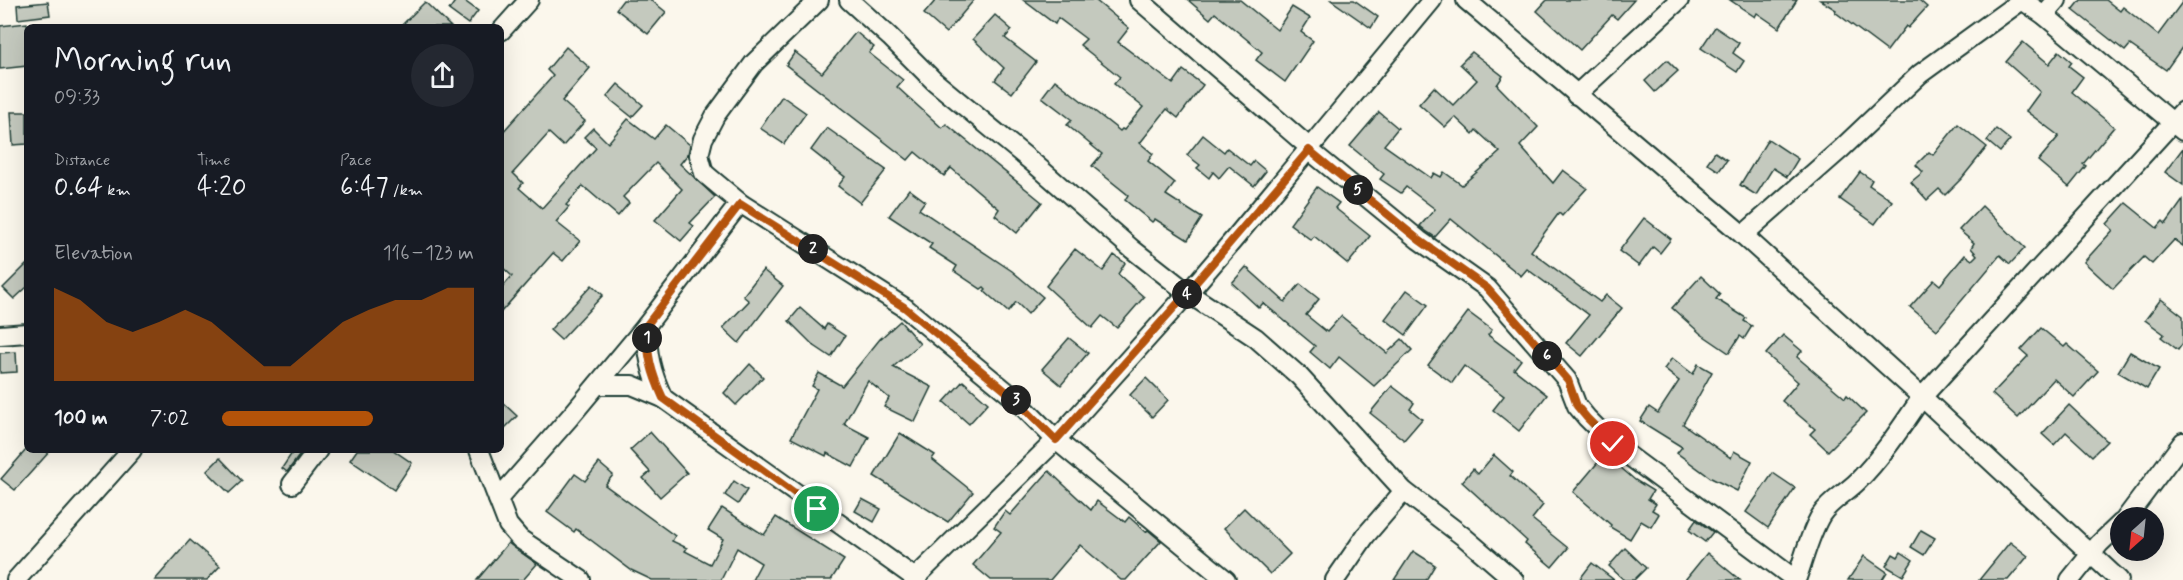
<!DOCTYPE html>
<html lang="en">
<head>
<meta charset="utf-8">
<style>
  body { margin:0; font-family:Mynerve,sans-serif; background:#242831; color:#f1f3f6; height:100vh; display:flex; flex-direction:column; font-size:22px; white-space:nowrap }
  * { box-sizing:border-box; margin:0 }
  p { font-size:20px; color:#9ea1a6 }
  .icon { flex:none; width:33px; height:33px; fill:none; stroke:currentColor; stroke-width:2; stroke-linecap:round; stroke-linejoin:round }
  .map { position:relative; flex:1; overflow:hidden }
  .details { position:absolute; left:24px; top:24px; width:480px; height:429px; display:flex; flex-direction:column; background:#171b24; border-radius:9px; box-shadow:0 6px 24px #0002 }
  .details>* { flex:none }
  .needle { width:39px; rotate:207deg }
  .fabs { position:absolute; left:2110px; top:507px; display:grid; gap:12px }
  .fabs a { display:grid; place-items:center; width:54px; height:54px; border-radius:50%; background:#171b24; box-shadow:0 6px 24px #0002; font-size:30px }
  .pin { position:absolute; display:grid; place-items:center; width:51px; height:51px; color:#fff; margin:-26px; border:3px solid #fff; border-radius:50%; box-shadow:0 2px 6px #0007 }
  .km { position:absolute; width:30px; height:30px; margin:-15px; border-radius:50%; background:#222; color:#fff; font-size:16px; line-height:30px; text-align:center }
  .round { display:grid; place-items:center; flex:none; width:63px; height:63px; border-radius:32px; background:#242831 }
  .headline { display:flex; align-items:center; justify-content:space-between; height:102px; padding:0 30px }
  h1 { font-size:33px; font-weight:600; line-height:45px }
  .figures { display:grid; grid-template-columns:repeat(3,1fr); gap:9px; height:102px; padding:6px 30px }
  .figures div { display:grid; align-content:center }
  .figures b { font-size:26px; font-weight:600 }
  .figures small { font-size:16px; font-weight:400 }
  .figures p { font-size:16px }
  .chart { height:168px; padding:12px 30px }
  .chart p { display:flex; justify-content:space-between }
  .chart svg { width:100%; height:108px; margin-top:6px; fill:#b45309; opacity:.7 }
  ul { padding:0 30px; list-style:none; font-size:20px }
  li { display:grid; grid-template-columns:96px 72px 1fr; align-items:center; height:45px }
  li i { height:15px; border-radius:8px; background:#b45309 }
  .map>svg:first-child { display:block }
  .building { fill:#c4c9be; stroke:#1f3d34; stroke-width:1.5 }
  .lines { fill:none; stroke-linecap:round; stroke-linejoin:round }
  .minor-casing { stroke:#1f3d34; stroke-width:22 }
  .minor { stroke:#fbf7ec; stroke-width:18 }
  .route-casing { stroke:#fff; stroke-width:12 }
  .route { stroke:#b45309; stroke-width:8 }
</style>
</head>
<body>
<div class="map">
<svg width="2183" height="580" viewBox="0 0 2183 580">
  <rect width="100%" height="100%" fill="#fbf7ec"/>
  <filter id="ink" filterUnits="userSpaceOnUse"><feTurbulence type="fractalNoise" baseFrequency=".0167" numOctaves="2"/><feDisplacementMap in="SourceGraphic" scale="12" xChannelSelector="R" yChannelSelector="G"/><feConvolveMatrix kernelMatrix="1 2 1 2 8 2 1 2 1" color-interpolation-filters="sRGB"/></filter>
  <g filter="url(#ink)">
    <g class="building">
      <path d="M456,0H463L478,11L468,24L449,10Z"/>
      <path d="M623,0H651L666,12L648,34L616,9Z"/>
      <path d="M936,0H974L946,33L924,14Z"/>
      <path d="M1023,0H1095L1129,28L1118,42L1173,84L1183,70L1203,85L1178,118L1167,109L1140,143L1153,154L1148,161L1175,183L1166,195L1202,218L1188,240L1155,219L1152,222L1125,200L1128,195L1092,166L1102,154L1067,125L1072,120L1042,97L1055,80L1120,131L1122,129L1124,130L1143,107L1114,84L1120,77L1080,45L1086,39L1058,18L1055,24Z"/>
      <path d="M1188,0H1240L1277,30L1292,7L1310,18L1301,32L1313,41L1285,82L1256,60L1262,52L1215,13L1210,19Z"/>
      <path d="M1331,0H1354L1378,17L1371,28Z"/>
      <path d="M1547,0H1634L1617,19L1612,15L1580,50L1537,11Z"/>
      <path d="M1730,0H1797L1779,28L1757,13L1755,17Z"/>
      <path d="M1820,0H1919L1927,7L1908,28L1906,26L1887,51L1835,12L1836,10Z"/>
      <path d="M2081,0H2106L2120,11L2123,7L2158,35L2183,1V46L2166,70L2130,45L2125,51L2073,10Z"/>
      <path d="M48,2L50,15L18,19L17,5Z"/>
      <path d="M425,2L451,27H400Z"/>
      <path d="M995,15L1012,30L1005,38L1036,62L1012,93L995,80L1004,68L973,39Z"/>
      <path d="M27,23V66L0,69V26Z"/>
      <path d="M1715,27L1739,43L1733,53L1744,61L1737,72L1701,48Z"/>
      <path d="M856,32L874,47L869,53L903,80L897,87L942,128L946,124L1042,202L1017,233L995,215L999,209L951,168L944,176L915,152L908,160L786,65L795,52L822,73Z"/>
      <path d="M2023,42L2049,64L2059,51L2072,62L2069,66L2083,77L2072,92L2114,127L2083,164L2086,166L2069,187L2038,161L2059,136L2026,111L2040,92L2006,62Z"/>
      <path d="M566,47L590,68L562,101L585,121L563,146L549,133L513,173L523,183L519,188L542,208L596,148L584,137L593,128L608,143L628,119L654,139L666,125L690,145L688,154L680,164L715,197L690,223L694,226L681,241L655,220L682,189L656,163L623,197L629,203L618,216L583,186L566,205L569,207L556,222L580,241L563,261L553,253L501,312V289L512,276L501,266V134L553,76L547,70Z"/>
      <path d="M1472,52L1503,76L1497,85L1538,127L1520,146L1553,183L1563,170L1587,188L1562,216L1559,213L1531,251L1600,302L1606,295L1622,308L1582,356L1566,343L1589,315L1527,269L1521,276L1451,219L1435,237L1426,231L1420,226L1435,209L1406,187L1401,193L1380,179L1384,174L1350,146L1379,112L1398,128L1384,145L1431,178L1434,173L1441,177L1444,172L1462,185L1500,152L1476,130L1473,134L1455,117L1445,127L1419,104L1434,87L1453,105L1477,80L1460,64Z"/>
      <path d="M1667,60L1678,71L1655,92L1645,81Z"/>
      <path d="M618,84L643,105L632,117L607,97Z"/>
      <path d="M782,96L806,113L784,144L760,128Z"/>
      <path d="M11,112H27V144L13,145Z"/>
      <path d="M1958,124L1987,147L1962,178L1945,195L1939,189L1927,200L1911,182L1923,172L1916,165L1929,152L1933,155Z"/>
      <path d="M827,128L886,170L860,203L838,186L845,177L811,150Z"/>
      <path d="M1996,129L2010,140L2000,152L1987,141Z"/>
      <path d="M1203,135L1224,152L1227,148L1250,166L1254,161L1266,171L1254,186L1229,166L1219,178L1213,172L1209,178L1197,168L1200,165L1187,155Z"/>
      <path d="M1768,139L1798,159L1787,177L1773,168L1756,195L1740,185Z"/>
      <path d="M2183,148V185L2165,172Z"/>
      <path d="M1715,152L1727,160L1719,171L1707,163Z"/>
      <path d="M1860,172L1872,180L1869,185L1892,201L1875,224L1840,199Z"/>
      <path d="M1317,187L1339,203L1335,208L1370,236L1348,264L1314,236L1311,240L1290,224Z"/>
      <path d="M909,189L925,201L919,209L1012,271L1043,297L1028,314L1016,302L1008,312L984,291L986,289L984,287L981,289L954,271L957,266L929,248L932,244L889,216Z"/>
      <path d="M2183,200V246L2174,240L2152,264L2144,257L2113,289L2084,262L2113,230L2107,224L2126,203L2157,228L2163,221L2166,224Z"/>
      <path d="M1982,206L2025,248L2010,264L2000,255L1937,330L1910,307L1934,280L1940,285L1965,255L1972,260L1977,255L1971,248L1974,243L1959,230Z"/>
      <path d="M1644,218L1671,239L1660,253L1653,247L1639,266L1619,251Z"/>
      <path d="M1075,249L1103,271L1114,255L1125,263L1118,274L1144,297L1117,328L1102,316L1092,328L1046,286Z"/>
      <path d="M27,264V287L14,299L3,288Z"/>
      <path d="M1246,267L1285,302L1300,284L1319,299L1306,315L1327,332L1341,316L1387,353L1402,339L1412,350L1374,386L1339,357L1330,369L1310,352L1315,346L1263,303L1259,308L1232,283Z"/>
      <path d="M763,270L783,286L739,343L723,328L749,301L743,296Z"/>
      <path d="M1701,276L1720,294L1716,299L1746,318L1744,321L1752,326L1744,339L1740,336L1729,353L1701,334L1672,308Z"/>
      <path d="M592,285L603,295L561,340L550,330Z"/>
      <path d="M1407,290L1428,305L1406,335L1385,319Z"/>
      <path d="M2161,299L2183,316V343L2178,350L2161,337L2164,334L2145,320Z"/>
      <path d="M800,308L824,329L827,324L845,336L831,357L813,345L789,321Z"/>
      <path d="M1468,312L1492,330L1488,335L1521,360L1514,369L1547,395L1519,431L1493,410L1504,396L1464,366L1452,383L1428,365Z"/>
      <path d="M900,321L920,344L893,367L932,387L915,422L884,407L889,398L868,381L844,424L869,437L853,467L827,453L826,456L791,438L817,389L812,386L819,373L842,386L880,339Z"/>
      <path d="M2041,328L2064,347L2067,344L2098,371L2074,397L2054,379L2018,418L1992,394L2028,356L2021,350Z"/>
      <path d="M1783,335L1802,351L1797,357L1845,398L1847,395L1866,413L1828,451L1810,434L1815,429L1782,401L1798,382L1766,354Z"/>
      <path d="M1069,338L1088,353L1061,385L1042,369Z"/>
      <path d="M16,352L17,372L0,373V353Z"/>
      <path d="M2130,352L2159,369L2147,389L2118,372Z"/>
      <path d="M1672,358L1693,374L1698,364L1712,372L1683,424L1731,458L1734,451L1752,461L1737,491L1711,478L1677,453L1682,447L1640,421L1649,407L1658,413L1679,381L1664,369Z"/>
      <path d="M750,364L763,377L736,405L724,393Z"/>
      <path d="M1146,378L1168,400L1152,417L1130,395Z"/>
      <path d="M963,381L988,403L969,424L944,402Z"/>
      <path d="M1392,386L1414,403L1410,409L1422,419L1404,440L1370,413Z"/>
      <path d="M501,401L517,416L501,432Z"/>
      <path d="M2069,405L2107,441L2092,456L2066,432L2054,445L2042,434Z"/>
      <path d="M650,432L687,473L660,497L643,478L650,472L630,450Z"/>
      <path d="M900,433L935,455L932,459L973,492L948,522L874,476Z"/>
      <path d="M26,450H51L15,490L1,479Z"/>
      <path d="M294,450L302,452L287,472L282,468Z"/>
      <path d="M357,450H393L412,463L394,490L350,460Z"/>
      <path d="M1605,454L1635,480L1653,491L1648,499L1656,504L1652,510L1659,514L1651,527L1641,521L1630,539L1610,527L1611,525L1573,492Z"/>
      <path d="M1494,455L1513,472L1510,476L1543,505L1532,519L1568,548L1552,567L1525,544L1527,541L1462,482L1473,469L1478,474Z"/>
      <path d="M220,458L242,481L229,493L207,471Z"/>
      <path d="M599,463L613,475L605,485L675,536L672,541L687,548L685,551L710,564L723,539L708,530L722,508L764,535L776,517L844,560L831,580H752L761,563L737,548L721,580H652L631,570L576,529L574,532L547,512L575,474L585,481Z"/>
      <path d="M1049,471L1091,510L1097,501L1125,522L1129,517L1146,532L1148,530L1161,541L1126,580H1121L1080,545L1050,580H991L973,565L1001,532L994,527L1005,511L1010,515Z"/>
      <path d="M1773,473L1795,488L1768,528L1746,512Z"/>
      <path d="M734,481L747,490L738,504L725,495Z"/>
      <path d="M862,499L881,509L874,522L855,511Z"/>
      <path d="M1244,508L1290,554L1270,574L1224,528Z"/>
      <path d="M1696,520L1713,532L1705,542L1689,530Z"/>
      <path d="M1921,530L1935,538L1924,555L1911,547Z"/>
      <path d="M190,540L220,566L207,580H155Z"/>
      <path d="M2010,542L2028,556L2008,580H1979Z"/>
      <path d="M508,543L537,564L523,580H477Z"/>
      <path d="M1625,548L1646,568L1634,580H1624L1609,566Z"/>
      <path d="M1413,551L1435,565L1426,580H1394Z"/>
      <path d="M1901,552L1913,560L1903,576L1886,566L1893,554L1898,557Z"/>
      <path d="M1707,553L1740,580H1685Z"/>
      <path d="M1864,556L1887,572L1882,580H1848Z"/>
      <path d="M1592,563L1614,580H1579Z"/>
    </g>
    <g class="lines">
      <defs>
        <g id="minor">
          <path d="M819,0L754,63L715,116L703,139L699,155L704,173L740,203L904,307L1013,397L1056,440L1226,580"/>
          <path d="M849,0L890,37L934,81L1037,166L1132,249L1188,293L1256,338L1299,376L1404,491L1464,537L1514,580"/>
          <path d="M1139,0L1310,148"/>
          <path d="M1466,0L1743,235L1922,397L2119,580"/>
          <path d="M2022,0L2044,15L2183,131"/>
          <path d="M2044,15L2057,0"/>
          <path d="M501,31L529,0"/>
          <path d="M1576,95L1679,0"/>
          <path d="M1309,150L1419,240L1487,288L1567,380L1577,406L1587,418L1613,444L1796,580"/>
          <path d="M1743,235L1841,149L1920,74L2022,0"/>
          <path d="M646,326C648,356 650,370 663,398"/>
          <path d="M0,335L27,333"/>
          <path d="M597,385H632L663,398L918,580"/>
          <path d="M479,450L508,525L520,539L581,580"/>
          <path d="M292,484L318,450"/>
          <path d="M498,499L570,417L646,326L740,203"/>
          <path d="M2126,518L2183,442"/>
          <path d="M16,580L132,450"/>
          <path d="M913,580L1056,440L1188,293L1235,238L1432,0"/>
          <path d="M1335,580L1366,535L1404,491"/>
          <path d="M1796,580C1804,559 1809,535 1821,515C1830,501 1846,493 1858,481C1883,456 1902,426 1922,397L2183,111"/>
          <path d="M2070,580L2099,544L2121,523"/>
        </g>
      </defs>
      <use href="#minor" class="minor-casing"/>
      <use href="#minor" class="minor"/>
    </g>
  </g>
  <g class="lines" filter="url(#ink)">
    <defs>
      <path id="route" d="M817,509L663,398C650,370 648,356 646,326L740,204L904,307L1013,397L1056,440L1188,292L1309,150L1419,240L1487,288L1568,380L1577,406L1587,418L1613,444"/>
    </defs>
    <use href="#route" class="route-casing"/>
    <use href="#route" class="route"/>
  </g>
</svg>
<div class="fabs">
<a><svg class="needle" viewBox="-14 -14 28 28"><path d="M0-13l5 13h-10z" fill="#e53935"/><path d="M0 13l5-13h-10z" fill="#9ea1a6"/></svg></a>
</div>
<div class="pin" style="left:817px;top:509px;background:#1e9e55"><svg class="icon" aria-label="arrive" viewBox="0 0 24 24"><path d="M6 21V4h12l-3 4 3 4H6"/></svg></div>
<div class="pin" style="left:1613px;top:444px;background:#d93025"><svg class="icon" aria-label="check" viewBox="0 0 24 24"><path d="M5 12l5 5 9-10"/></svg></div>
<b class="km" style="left:647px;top:338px">1</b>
<b class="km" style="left:813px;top:249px">2</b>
<b class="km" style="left:1016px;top:400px">3</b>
<b class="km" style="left:1187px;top:294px">4</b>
<b class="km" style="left:1358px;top:190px">5</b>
<b class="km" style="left:1547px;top:356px">6</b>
<section class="details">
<div class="headline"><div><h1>Morning run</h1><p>09:33</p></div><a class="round"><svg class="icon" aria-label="share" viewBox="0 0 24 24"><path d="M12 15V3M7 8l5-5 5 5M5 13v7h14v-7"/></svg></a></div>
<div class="figures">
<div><p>Distance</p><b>0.64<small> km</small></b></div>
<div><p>Time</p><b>4:20</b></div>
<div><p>Pace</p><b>6:47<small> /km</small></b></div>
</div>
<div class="chart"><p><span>Elevation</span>116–123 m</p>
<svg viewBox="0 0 160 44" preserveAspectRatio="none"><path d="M0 44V6L10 11L20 20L30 24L40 20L50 15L60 20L70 29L80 38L90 38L100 29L110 20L120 15L130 11L140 11L150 6L160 6V44z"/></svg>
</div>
<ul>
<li><b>100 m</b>7:02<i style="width:60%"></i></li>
</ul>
</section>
</div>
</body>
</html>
